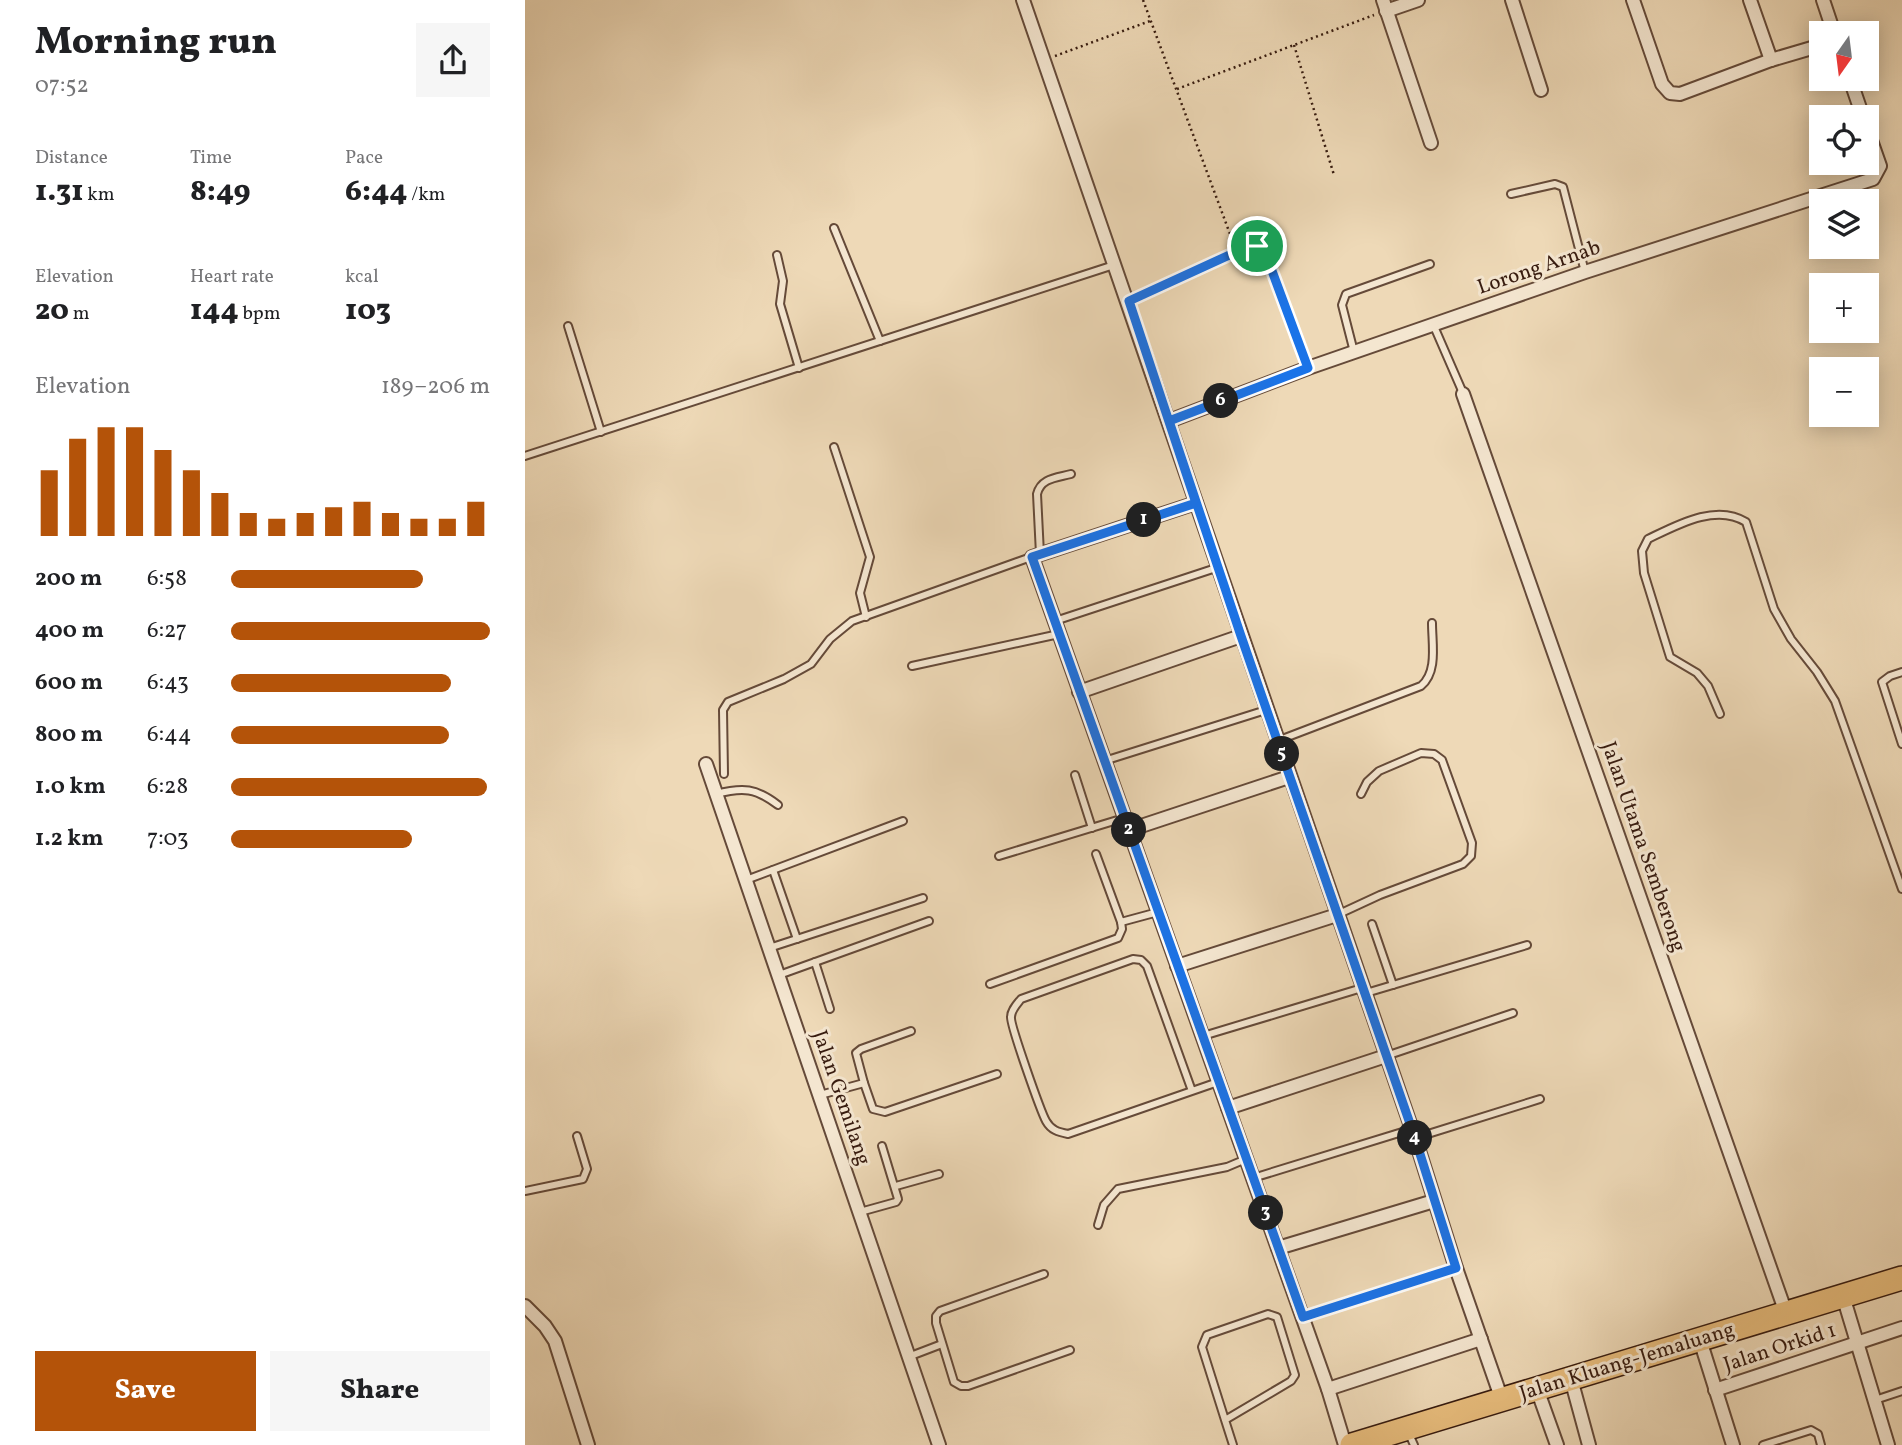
<!DOCTYPE html>
<html lang="en">
<head>
<meta charset="utf-8">
<style>
  body { margin:0; font-family:Vollkorn,serif; background:#f6f6f6; color:#202124; height:100vh; display:flex; flex-direction:column; font-size:26px; white-space:nowrap }
  * { box-sizing:border-box; margin:0 }
  p { font-size:23px; color:#757577 }
  .icon { flex:none; width:38px; height:38px; fill:none; stroke:currentColor; stroke-width:2; stroke-linecap:round; stroke-linejoin:round }
  .map { position:relative; flex:1; overflow:hidden }
  .panel { display:flex; flex-direction:column; background:#fff; width:525px }
  .panel>* { flex:none }
  .needle { width:46px; rotate:194deg }
  .fabs { position:absolute; left:1284px; top:21px; display:grid; gap:14px }
  .fabs a { display:grid; place-items:center; width:70px; height:70px; border-radius:0px; background:#fff; box-shadow:0 4px 18px #0003; font-size:35px }
  .pin { position:absolute; display:grid; place-items:center; width:60px; height:60px; color:#fff; margin:-30px; border:4px solid #fff; border-radius:50%; box-shadow:0 2px 7px #0007 }
  .km { position:absolute; width:35px; height:35px; margin:-18px; border-radius:50%; background:#222; color:#fff; font-size:19px; line-height:35px; text-align:center }
  .round { display:grid; place-items:center; flex:none; width:74px; height:74px; border-radius:0px; background:#f6f6f6 }
  .head { display:flex; align-items:center; justify-content:space-between; height:119px; padding:0 35px }
  h1 { font-size:38px; font-weight:800; line-height:52px }
  .figures { display:grid; grid-template-columns:repeat(3,1fr); gap:10px; height:119px; padding:7px 35px }
  .figures div { display:grid; align-content:center }
  .figures b { font-size:30px; font-weight:800 }
  .figures small { font-size:19px; font-weight:400 }
  .figures p { font-size:19px }
  .chart { height:196px; padding:14px 35px }
  .chart p { display:flex; justify-content:space-between }
  .chart svg { width:100%; height:126px; margin-top:7px; stroke:#b45309; stroke-width:6 }
  .cta { display:flex; gap:14px; margin-top:auto; padding:14px 35px }
  .cta a { flex:1; height:80px; border-radius:0px; background:#b45309; color:#fff; font-size:28px; font-weight:800; line-height:80px; text-align:center }
  .cta a+a { background:#f6f6f6; color:#202124 }
  ul { padding:0 35px; list-style:none; font-size:23px }
  li { display:grid; grid-template-columns:112px 84px 1fr; align-items:center; height:52px }
  li i { height:18px; border-radius:9px; background:#b45309 }
  main { display:flex; flex:1; min-height:0 }
  .map>svg:first-child { display:block }
  .lines { fill:none; stroke-linecap:round; stroke-linejoin:round }
  .lane-casing { stroke:#654a39; stroke-width:10 }
  .street-casing { stroke:#654a39; stroke-width:16 }
  .highway-casing { stroke:#371b0f; stroke-width:26 }
  .path { stroke:#371b0f; stroke-width:2.5; stroke-dasharray:2 3.5; stroke-linecap:butt }
  .lane { stroke:#f4e6d0; stroke-width:6 }
  .street { stroke:#f4e6d0; stroke-width:12 }
  .highway { stroke:#e7bc7c; stroke-width:23 }
  .route-casing { stroke:#fff; stroke-width:14 }
  .route { stroke:#1a73e8; stroke-width:9 }
  .labels { text-anchor:middle; dominant-baseline:central; stroke-width:6; stroke-linejoin:round; paint-order:stroke }
  .street-label { font-size:21px; fill:#371b0f; stroke:#f4e6d0 }
</style>
</head>
<body>
<main>
<section class="panel">
<div class="head"><div><h1>Morning run</h1><p>07:52</p></div><a class="round"><svg class="icon" aria-label="share" viewBox="0 0 24 24"><path d="M12 15V3M7 8l5-5 5 5M5 13v7h14v-7"/></svg></a></div>
<div class="figures">
<div><p>Distance</p><b>1.31<small> km</small></b></div>
<div><p>Time</p><b>8:49</b></div>
<div><p>Pace</p><b>6:44<small> /km</small></b></div>
</div>
<div class="figures">
<div><p>Elevation</p><b>20<small> m</small></b></div>
<div><p>Heart rate</p><b>144<small> bpm</small></b></div>
<div><p>kcal</p><b>103</b></div>
</div>
<div class="chart"><p><span>Elevation</span>189–206 m</p>
<svg viewBox="0 0 160 44" preserveAspectRatio="none"><path d="M5 44V21M15 44V10M25 44V6M35 44V6M45 44V14M55 44V21M65 44V29M75 44V36M85 44V38M95 44V36M105 44V34M115 44V32M125 44V36M135 44V38M145 44V38M155 44V32"/></svg>
</div>
<ul>
<li><b>200 m</b>6:58<i style="width:74%"></i></li>
<li><b>400 m</b>6:27<i style="width:100%"></i></li>
<li><b>600 m</b>6:43<i style="width:85%"></i></li>
<li><b>800 m</b>6:44<i style="width:84%"></i></li>
<li><b>1.0 km</b>6:28<i style="width:99%"></i></li>
<li><b>1.2 km</b>7:03<i style="width:70%"></i></li>
</ul>
<div class="cta"><a>Save</a><a>Share</a></div>
</section>
<div class="map">
<svg width="1377" height="1445" viewBox="0 0 1377 1445">
  <rect width="100%" height="100%" fill="#eed9b7"/>
  <filter id="stains"><feTurbulence type="fractalNoise" baseFrequency=".00286" numOctaves="4"/><feColorMatrix values="0 0 0 0 .2 0 0 0 0 .09 0 0 0 0 .02 0 0 0 .5 -.17"/></filter>
  <radialGradient id="worn" r=".72"><stop offset=".6" stop-color="#630" stop-opacity="0"/><stop offset="1" stop-color="#630" stop-opacity=".3"/></radialGradient>
  <g class="lines">
    <defs>
      <g id="lane">
        <path d="M986,194L1030,184L1038,187L1060,272"/>
        <path d="M309,228L355,341"/>
        <path d="M252,255L258,281L255,304L274,368"/>
        <path d="M604,301L711,252L731,246L740,252L783,368"/>
        <path d="M908,324L938,393"/>
        <path d="M43,326L76,432"/>
        <path d="M829,352L817,305L821,294L905,264"/>
        <path d="M309,447L345,557L335,593L341,617"/>
        <path d="M0,456L589,265"/>
        <path d="M515,554L512,494C516,478 531,478 546,474"/>
        <path d="M530,621L694,567"/>
        <path d="M387,666L534,634"/>
        <path d="M1377,672L1365,676L1357,682L1377,744"/>
        <path d="M1195,714L1183,686L1172,673L1145,657L1119,573L1117,551L1123,539C1152,525 1191,503 1221,522L1249,609L1266,639L1292,672L1310,701L1377,889"/>
        <path d="M752,741L896,686C913,672 907,644 907,623"/>
        <path d="M579,761L741,710"/>
        <path d="M199,774L198,710L203,702L259,679L286,664L305,639L327,621L506,557"/>
        <path d="M550,775L567,828"/>
        <path d="M191,794C218,787 231,788 253,805"/>
        <path d="M571,854L596,922L633,912"/>
        <path d="M474,856L599,818"/>
        <path d="M248,870L272,939"/>
        <path d="M221,880L378,821"/>
        <path d="M814,914L855,895L938,864L946,856L947,843L917,760L909,754L896,753L854,771L842,782L836,794"/>
        <path d="M847,924L868,985"/>
        <path d="M244,948L398,898"/>
        <path d="M290,962L305,1009"/>
        <path d="M254,975L404,921"/>
        <path d="M465,984L593,938L597,929L596,922"/>
        <path d="M841,993L1002,945"/>
        <path d="M678,1036L837,988"/>
        <path d="M861,1056L988,1013"/>
        <path d="M339,1083L331,1053L336,1049L386,1031"/>
        <path d="M667,1091L622,966L616,960L608,959L496,999C492,1004 486,1010 486,1017C485,1025 516,1112 521,1121C526,1130 533,1132 543,1134L693,1082"/>
        <path d="M295,1095L339,1083L348,1109L360,1112L472,1074"/>
        <path d="M890,1138L1015,1099"/>
        <path d="M728,1178L887,1129"/>
        <path d="M371,1186L414,1174"/>
        <path d="M0,1191L58,1179L62,1169L52,1136"/>
        <path d="M335,1212L371,1202L373,1199L357,1146"/>
        <path d="M573,1225L579,1205L593,1189L702,1167L721,1159"/>
        <path d="M519,1274L415,1311L411,1316V1323L429,1382L436,1386H443L545,1350"/>
        <path d="M778,1317L931,1268"/>
        <path d="M383,1357L417,1344"/>
        <path d="M1350,1400L1377,1391"/>
        <path d="M700,1420L677,1347L682,1335L743,1314L752,1317L770,1375L766,1381L700,1420L708,1445"/>
        <path d="M884,1434L889,1445"/>
        <path d="M1238,1445L1286,1430L1293,1434L1296,1445"/>
      </g>
      <g id="street">
        <path d="M498,0L890,1138L931,1268L977,1400"/>
        <path d="M858,0L906,143"/>
        <path d="M987,0L1016,90"/>
        <path d="M1108,0L1137,84L1145,93L1155,94L1246,60L1297,45"/>
        <path d="M1225,0L1246,60"/>
        <path d="M1298,0L1309,33"/>
        <path d="M861,11L893,0"/>
        <path d="M1325,79L1338,117"/>
        <path d="M938,394L1261,1313"/>
        <path d="M644,421L783,368L1060,272L1348,179L1355,166L1342,129"/>
        <path d="M671,503L507,557L803,1389L820,1445"/>
        <path d="M554,692L716,636"/>
        <path d="M181,764L414,1445"/>
        <path d="M604,830L764,777"/>
        <path d="M652,966L812,915"/>
        <path d="M703,1108L861,1056"/>
        <path d="M753,1248L909,1201"/>
        <path d="M1318,1296L1363,1445"/>
        <path d="M0,1306L20,1326L30,1341L63,1445"/>
        <path d="M1175,1340L1208,1445"/>
        <path d="M1046,1379L1064,1445"/>
        <path d="M803,1389L956,1339"/>
        <path d="M1012,1389L1032,1445"/>
        <path d="M1190,1390L1377,1328"/>
      </g>
      <path id="highway" d="M827,1445L1377,1278"/>
    </defs>
    <use href="#lane" class="lane-casing"/>
    <use href="#street" class="street-casing"/>
    <use href="#highway" class="highway-casing"/>
    <g class="path">
      <path d="M618,0L708,242"/>
      <path d="M769,45L809,175"/>
      <path d="M530,56L625,21"/>
      <path d="M652,89L849,15"/>
    </g>
    <use href="#lane" class="lane"/>
    <use href="#street" class="street"/>
    <use href="#highway" class="highway"/>
  </g>
  <g class="lines">
    <defs>
      <path id="route" d="M732,246L711,252L604,301L671,503L507,557L778,1317L931,1268L890,1138L716,636L644,421L783,368L740,252L732,246"/>
    </defs>
    <use href="#route" class="route-casing"/>
    <use href="#route" class="route"/>
  </g>
  <g class="labels">
    <g class="street-label">
      <text transform="translate(1014 268) rotate(-19)">Lorong Arnab</text>
      <text transform="translate(1118 847) rotate(71)">Jalan Utama Semberong</text>
      <text transform="translate(316 1098) rotate(71)">Jalan Gemilang</text>
      <text transform="translate(1255 1348) rotate(-18)">Jalan Orkid 1</text>
      <text transform="translate(1102 1362) rotate(-17)">Jalan Kluang-Jemaluang</text>
    </g>
  </g>
  <rect width="100%" height="100%" filter="url(#stains)"/>
  <rect width="100%" height="100%" fill="url(#worn)"/>
</svg>
<div class="fabs">
<a><svg class="needle" viewBox="-14 -14 28 28"><path d="M0-13l5 13h-10z" fill="#e53935"/><path d="M0 13l5-13h-10z" fill="#757577"/></svg></a>
<a><svg class="icon" aria-label="locate" viewBox="0 0 24 24"><circle cx="12" cy="12" r="6"/><path d="M12 2v4M12 18v4M2 12h4M18 12h4"/></svg></a>
<a><svg class="icon" aria-label="layers" viewBox="0 0 24 24"><path d="M12 4l9 5-9 5-9-5zM3 14l9 5 9-5"/></svg></a>
<a>+</a>
<a>−</a>
</div>
<div class="pin" style="left:732px;top:246px;background:#1e9e55"><svg class="icon" aria-label="arrive" viewBox="0 0 24 24"><path d="M6 21V4h12l-3 4 3 4H6"/></svg></div>
<b class="km" style="left:619px;top:520px">1</b>
<b class="km" style="left:604px;top:830px">2</b>
<b class="km" style="left:741px;top:1213px">3</b>
<b class="km" style="left:890px;top:1138px">4</b>
<b class="km" style="left:757px;top:754px">5</b>
<b class="km" style="left:696px;top:401px">6</b>
</div>
</main>
</body>
</html>
